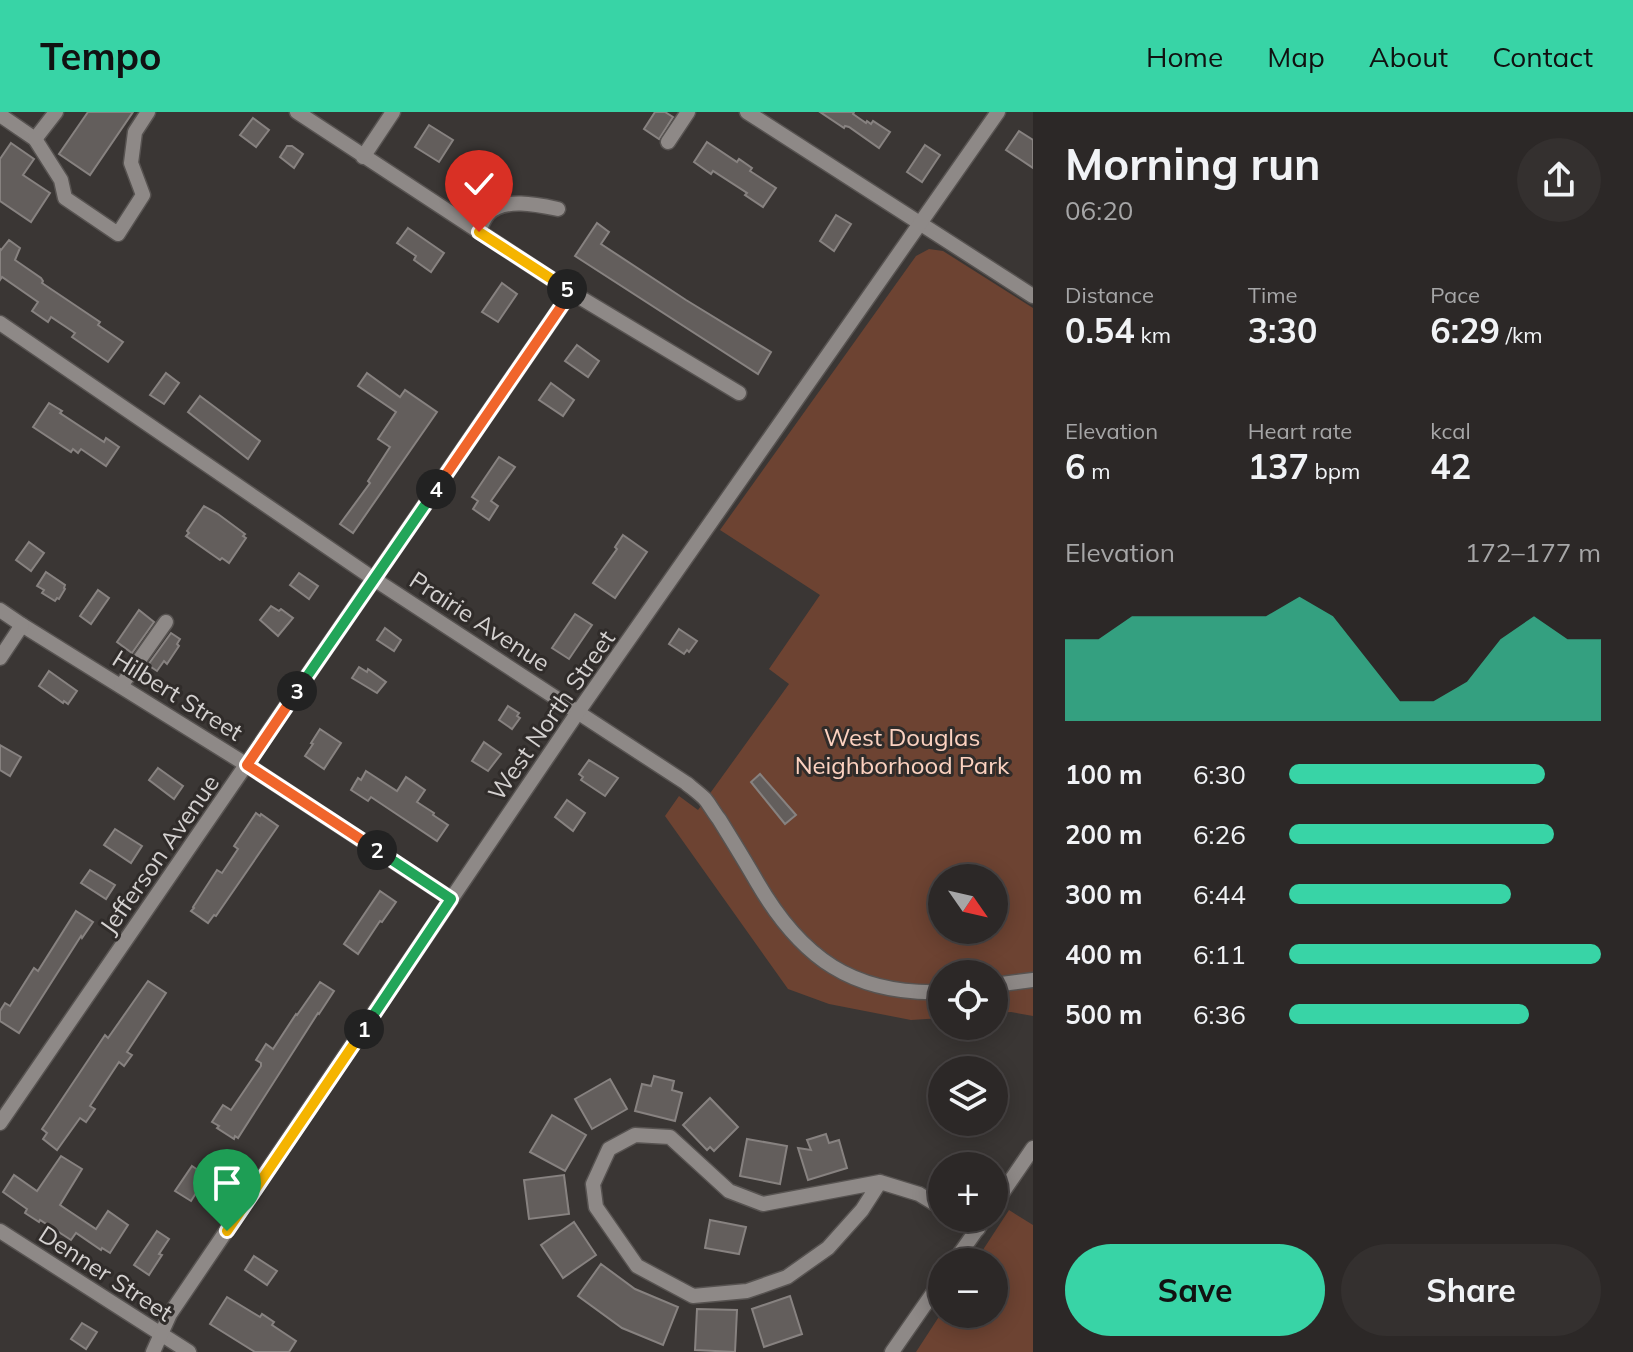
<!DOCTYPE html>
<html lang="en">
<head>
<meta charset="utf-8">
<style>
  body { margin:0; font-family:Mulish,sans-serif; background:#34302f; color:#f1f3f6; height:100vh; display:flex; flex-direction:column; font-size:30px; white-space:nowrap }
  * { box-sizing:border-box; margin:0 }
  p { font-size:26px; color:#a6a6a7 }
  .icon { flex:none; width:44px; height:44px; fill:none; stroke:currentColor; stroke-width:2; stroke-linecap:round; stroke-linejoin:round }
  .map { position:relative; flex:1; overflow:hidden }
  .sheet { display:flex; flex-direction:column; background:#2c2827; width:600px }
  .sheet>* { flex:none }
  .needle { width:52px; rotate:124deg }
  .fabs { position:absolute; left:928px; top:752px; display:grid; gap:16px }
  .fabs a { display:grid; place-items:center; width:80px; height:80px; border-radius:50%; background:#2c2827; box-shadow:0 4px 20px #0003,0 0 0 2px #484444; font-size:40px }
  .pin { position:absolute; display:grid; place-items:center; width:68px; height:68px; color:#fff; margin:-82px -34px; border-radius:50% 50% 50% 0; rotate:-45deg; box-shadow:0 0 8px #0007 }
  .pin .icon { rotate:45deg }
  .km { position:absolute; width:40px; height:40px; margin:-20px; border-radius:50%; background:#222; color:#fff; font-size:22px; line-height:40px; text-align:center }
  .round { display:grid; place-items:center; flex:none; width:84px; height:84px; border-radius:42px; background:#34302f }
  .overview { display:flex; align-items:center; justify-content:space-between; height:136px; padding:0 32px }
  h1 { font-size:44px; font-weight:700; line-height:60px }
  .stats { display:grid; grid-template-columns:repeat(3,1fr); gap:12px; height:136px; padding:8px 32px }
  .stats div { display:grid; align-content:center }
  .stats b { font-size:34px; font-weight:700 }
  .stats small { font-size:22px; font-weight:400 }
  .stats p { font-size:22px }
  .chart { height:224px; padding:16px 32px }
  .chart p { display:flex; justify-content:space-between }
  .chart svg { width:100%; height:144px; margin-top:8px; fill:#38d4a6; opacity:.7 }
  .button { display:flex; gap:16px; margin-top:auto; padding:16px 32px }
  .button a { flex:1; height:92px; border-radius:48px; background:#38d4a6; color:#111; font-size:32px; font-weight:700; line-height:92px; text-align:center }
  .button a+a { background:#34302f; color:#f1f3f6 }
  ul { padding:0 32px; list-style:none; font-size:26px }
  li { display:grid; grid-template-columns:128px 96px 1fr; align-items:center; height:60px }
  li i { height:20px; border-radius:10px; background:#38d4a6 }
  header { display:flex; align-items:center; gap:48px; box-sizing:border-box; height:112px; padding:0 40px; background:#38d4a6; color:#111 }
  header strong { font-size:38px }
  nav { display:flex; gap:44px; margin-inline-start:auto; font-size:28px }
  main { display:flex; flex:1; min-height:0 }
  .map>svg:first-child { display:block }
  .green { fill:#6d4332; fill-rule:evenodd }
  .building { fill:#635e5c; stroke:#878280; stroke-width:2 }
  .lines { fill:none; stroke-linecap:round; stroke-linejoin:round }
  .minor-casing { stroke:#575351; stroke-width:17 }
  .minor { stroke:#8e8987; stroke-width:14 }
  .split-1-casing { stroke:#fff; stroke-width:16 }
  .split-2-casing { stroke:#fff; stroke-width:16 }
  .split-3-casing { stroke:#fff; stroke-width:16 }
  .split-4-casing { stroke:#fff; stroke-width:16 }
  .split-5-casing { stroke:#fff; stroke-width:16 }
  .split-6-casing { stroke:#fff; stroke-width:16 }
  .split-1 { stroke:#f5b400; stroke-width:10 }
  .split-2 { stroke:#22a559; stroke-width:10 }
  .split-3 { stroke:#f0652b; stroke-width:10 }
  .split-4 { stroke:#22a559; stroke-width:10 }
  .split-5 { stroke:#f0652b; stroke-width:10 }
  .split-6 { stroke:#f5b400; stroke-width:10 }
  .labels { text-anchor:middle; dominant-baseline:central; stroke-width:6; stroke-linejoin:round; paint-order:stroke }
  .street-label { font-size:24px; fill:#d4d1d0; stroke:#302c2a }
  .park-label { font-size:24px; fill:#fcd2c0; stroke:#302c2a }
</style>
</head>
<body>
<header>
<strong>Tempo</strong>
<nav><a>Home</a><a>Map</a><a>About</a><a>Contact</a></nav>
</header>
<main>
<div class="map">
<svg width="1033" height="1240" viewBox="0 0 1033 1240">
  <rect width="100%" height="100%" fill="#3a3634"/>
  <g class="green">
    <path d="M929,137L943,139L1033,196V904L1011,900L994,901V862H942V906L911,908L829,892L788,877L665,704L679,684L698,698L789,572L769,557L820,483L720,418L916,144ZM942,766H994V818H942Z"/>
    <path d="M1009,1098L1033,1113V1240H916L942,1200V1202H994V1150H975Z"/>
  </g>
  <g class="building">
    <path d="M88,0H133L90,63L59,42Z"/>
    <path d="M655,0H665L673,5L659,27L644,17Z"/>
    <path d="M820,0H854L853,2L866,11L867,9L871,12L873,9L890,20L879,36L849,15L845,14L844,16Z"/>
    <path d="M253,6L269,18L256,35L240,23Z"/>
    <path d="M429,13L453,28L439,50L415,35Z"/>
    <path d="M1019,19L1033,28V56L1006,38Z"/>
    <path d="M707,30L737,50L739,47L752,56L750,59L776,76L763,95L745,83L747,81L713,59L711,62L694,50Z"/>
    <path d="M11,31L34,47L23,63L50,81L31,110L0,89V47Z"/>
    <path d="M925,33L940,43L922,70L907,60Z"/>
    <path d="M287,34H292L303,42L294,56L280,45Z"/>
    <path d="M836,103L851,112L834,139L820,129Z"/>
    <path d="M597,111L609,120L601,132L686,188L771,240L758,262L575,144Z"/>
    <path d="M408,116L444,141L431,160L414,148L416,144L397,131Z"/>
    <path d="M9,128L20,136L15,148L41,166L43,169L42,171L100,210L98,213L123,230L108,250L72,225L75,221L51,205L48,210L32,199L38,190L2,165L0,168V137L1,138Z"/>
    <path d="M502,171L517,182L498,210L482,200Z"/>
    <path d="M577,233L599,249L588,265L565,249Z"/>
    <path d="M166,261L179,271L164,292L150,283Z"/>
    <path d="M367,261L400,285L405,278L437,300L353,421L340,412L370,371L368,369L390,335L378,327L396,300L358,274Z"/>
    <path d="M551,271L574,288L563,304L539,288Z"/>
    <path d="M200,284L260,329L248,347L188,300Z"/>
    <path d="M49,291L62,299L60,301L104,330L106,326L119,335L106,354L81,337L78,341L73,337L71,340L33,315Z"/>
    <path d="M499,345L515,355L491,389L498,394L489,408L473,397L478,389L472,385Z"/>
    <path d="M204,394L218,402L245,422L243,424L246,426L229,451L222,446L220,448L186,424L189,421L187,419Z"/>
    <path d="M623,423L647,440L615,486L593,471L617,437L615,435Z"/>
    <path d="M29,430L44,441L31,459L16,448Z"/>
    <path d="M46,460L65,473L64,476L65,477L59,487L57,486L55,489L42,481L44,478L37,474Z"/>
    <path d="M299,461L318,474L309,487L290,473Z"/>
    <path d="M98,478L109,486L91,512L80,504Z"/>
    <path d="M271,494L279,499L281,497L293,506L278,524L260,508Z"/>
    <path d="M139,498L154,510L132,541L117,530Z"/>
    <path d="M575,502L592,513L569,547L552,536Z"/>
    <path d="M385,516L401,528L394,539L377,528Z"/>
    <path d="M679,517L697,529L689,540L687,538L684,542L669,532Z"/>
    <path d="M171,521L180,527L177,532L179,534L167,552L164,549L157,559L148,553Z"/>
    <path d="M359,555L367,560L368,557L386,570L377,581L352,566Z"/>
    <path d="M49,559L77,579L68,592L64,589L63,591L39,574Z"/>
    <path d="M508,594L519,601L517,604L520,606L512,617L499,608Z"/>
    <path d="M320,617L341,631L324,657L305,644L313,632L311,631Z"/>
    <path d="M484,630L501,642L488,659L472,649Z"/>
    <path d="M0,633L21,645L10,664L0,658Z"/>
    <path d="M589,648L618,666L605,684L581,668L583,665L579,662Z"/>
    <path d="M158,656L183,674L174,687L149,668Z"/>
    <path d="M366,659L397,679L406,665L425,678L417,690L434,701L433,703L448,713L437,729L371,685L368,689L351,678L358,666L361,668Z"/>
    <path d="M760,662L796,703L785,712L751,670Z"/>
    <path d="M567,688L585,701L573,719L555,705Z"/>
    <path d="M256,701L260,704L261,702L278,714L216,804L214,803L208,811L191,799L194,796L193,795L217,758L222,761L238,737L234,734Z"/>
    <path d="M115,717L142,734L131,751L104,733Z"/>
    <path d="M90,758L115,773L106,787L81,771Z"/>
    <path d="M380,779L396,790L382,810L380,809L358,842L344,832Z"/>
    <path d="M76,799L93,810L82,826L81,824L19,921L0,909V899L5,891L10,894L34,856L38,859Z"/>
    <path d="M148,869L166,881L127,940L132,943L124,954L119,950L90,994L95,997L86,1010L80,1006L57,1038L43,1027L47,1021L42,1017L105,923L108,926Z"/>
    <path d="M320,870L334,879L319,902L318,901L238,1026L235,1024L234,1027L217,1016L219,1014L212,1010L223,993L231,998L261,954V951L256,948L266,932L273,937L296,902L297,903Z"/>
    <path d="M654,964L674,969L672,978L682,981L675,1009L635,999L642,972L651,974Z"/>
    <path d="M610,967L627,997L592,1017L575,987Z"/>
    <path d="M710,986L738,1015L714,1039L710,1035L707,1038L683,1013Z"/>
    <path d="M552,1003L586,1023L565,1059L530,1040Z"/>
    <path d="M826,1022L829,1031L839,1028L847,1056L808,1068L798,1036L811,1038L807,1028Z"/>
    <path d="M747,1027L787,1034L780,1072L740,1064Z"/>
    <path d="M61,1044L82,1057L60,1093L96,1117L108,1099L128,1113L110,1141L102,1136L101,1138L76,1121L71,1128L40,1108L39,1110L25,1101L27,1097L3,1080L14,1063L37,1079Z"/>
    <path d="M192,1054L207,1064L191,1089L175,1079Z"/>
    <path d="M564,1063L569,1102L529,1107L524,1068Z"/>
    <path d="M710,1108L746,1115L739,1142L705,1136Z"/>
    <path d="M574,1110L596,1143L563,1166L541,1133Z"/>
    <path d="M157,1119L169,1127L159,1142L162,1143L149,1163L134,1153Z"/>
    <path d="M254,1144L277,1159L267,1173L245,1158Z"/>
    <path d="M601,1152L635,1177L678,1195L663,1233L622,1216L578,1184Z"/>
    <path d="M790,1184L802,1222L764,1235L752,1197Z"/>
    <path d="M227,1185L260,1205L262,1202L274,1210L272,1213L296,1229L289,1240H255L210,1212Z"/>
    <path d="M697,1197L737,1198L735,1240L695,1238Z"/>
    <path d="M82,1211L97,1220L86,1237L71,1227Z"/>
  </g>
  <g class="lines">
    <defs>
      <g id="minor">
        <path d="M297,0L571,180L739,281"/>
        <path d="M747,0L1033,184"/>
        <path d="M0,3L35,27L61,68L65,86L118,122L143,83L131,51L135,20L148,0"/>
        <path d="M35,27L56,0"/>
        <path d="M668,30L688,0"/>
        <path d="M363,45L393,0"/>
        <path d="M479,120C481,114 484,107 488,102C503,85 539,93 558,97"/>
        <path d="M0,211L374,467L686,671C692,676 699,681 705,687C710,693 714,701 719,707C732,728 745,749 757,770C801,846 853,883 942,880"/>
        <path d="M0,498L22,513L247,653L451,787"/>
        <path d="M0,546L22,513"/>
        <path d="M121,574L166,510"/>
        <path d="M994,873L1033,868"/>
        <path d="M0,1011L571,180"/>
        <path d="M880,1070L862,1098L828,1136L787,1165L747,1179L693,1184L637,1154L596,1095L593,1072L609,1037L635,1023L670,1025L729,1079L763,1092L880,1070L919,1082L942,1096"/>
        <path d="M994,1093L1033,1036"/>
        <path d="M959,1106L978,1117"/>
        <path d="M0,1119L189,1240"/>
        <path d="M954,1150L985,1106"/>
        <path d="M153,1240L170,1202L578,600L998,0"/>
        <path d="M892,1240L942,1168"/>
      </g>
    </defs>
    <use href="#minor" class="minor-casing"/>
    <use href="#minor" class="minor"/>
  </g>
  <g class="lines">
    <defs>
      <path id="split-1" d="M227,1119L364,917"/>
      <path id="split-2" d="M364,917L451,787L377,738"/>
      <path id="split-3" d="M297,579L247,653L377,738"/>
      <path id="split-4" d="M297,579L436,377"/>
      <path id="split-5" d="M436,377L571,180L567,177"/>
      <path id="split-6" d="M479,120L567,177"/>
    </defs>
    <use href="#split-1" class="split-1-casing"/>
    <use href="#split-2" class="split-2-casing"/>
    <use href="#split-3" class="split-3-casing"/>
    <use href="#split-4" class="split-4-casing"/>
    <use href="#split-5" class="split-5-casing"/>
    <use href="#split-6" class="split-6-casing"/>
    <use href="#split-1" class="split-1"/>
    <use href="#split-2" class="split-2"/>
    <use href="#split-3" class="split-3"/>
    <use href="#split-4" class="split-4"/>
    <use href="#split-5" class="split-5"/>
    <use href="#split-6" class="split-6"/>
  </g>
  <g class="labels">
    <g class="street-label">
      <text transform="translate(480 509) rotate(33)">Prairie Avenue</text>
      <text transform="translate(178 583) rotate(32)">Hilbert Street</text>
      <text transform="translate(551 603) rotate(-55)">West North Street</text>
      <text transform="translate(159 742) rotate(-55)">Jefferson Avenue</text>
      <text transform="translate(106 1161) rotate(33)">Denner Street</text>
    </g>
    <g class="park-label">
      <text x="902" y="625">West Douglas<tspan x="902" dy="28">Neighborhood Park</tspan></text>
    </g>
  </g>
</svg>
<div class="fabs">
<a><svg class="needle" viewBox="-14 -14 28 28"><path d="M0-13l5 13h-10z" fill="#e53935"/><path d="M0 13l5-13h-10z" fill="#a6a6a7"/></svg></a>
<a><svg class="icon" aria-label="locate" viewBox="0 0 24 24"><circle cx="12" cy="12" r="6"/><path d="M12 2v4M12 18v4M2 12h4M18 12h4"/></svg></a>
<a><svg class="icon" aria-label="layers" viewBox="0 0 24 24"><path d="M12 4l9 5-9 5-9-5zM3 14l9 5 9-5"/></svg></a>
<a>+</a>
<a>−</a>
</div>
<div class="pin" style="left:227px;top:1119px;background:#1e9e55"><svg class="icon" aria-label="arrive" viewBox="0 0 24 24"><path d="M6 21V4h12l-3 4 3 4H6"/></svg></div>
<div class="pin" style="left:479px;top:120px;background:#d93025"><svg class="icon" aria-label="check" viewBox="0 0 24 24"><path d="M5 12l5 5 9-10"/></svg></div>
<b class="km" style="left:364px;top:917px">1</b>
<b class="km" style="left:377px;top:738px">2</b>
<b class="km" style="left:297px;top:579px">3</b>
<b class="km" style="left:436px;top:377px">4</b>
<b class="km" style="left:567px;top:177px">5</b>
</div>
<section class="sheet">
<div class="overview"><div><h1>Morning run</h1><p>06:20</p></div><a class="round"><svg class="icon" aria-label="share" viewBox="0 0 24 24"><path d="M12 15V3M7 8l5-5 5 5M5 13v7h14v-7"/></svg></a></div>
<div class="stats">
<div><p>Distance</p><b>0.54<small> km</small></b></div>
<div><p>Time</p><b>3:30</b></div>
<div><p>Pace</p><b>6:29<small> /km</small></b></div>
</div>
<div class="stats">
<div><p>Elevation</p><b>6<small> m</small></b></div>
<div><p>Heart rate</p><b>137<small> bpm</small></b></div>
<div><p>kcal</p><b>42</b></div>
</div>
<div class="chart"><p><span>Elevation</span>172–177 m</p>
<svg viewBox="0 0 160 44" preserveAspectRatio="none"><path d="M0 44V19L10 19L20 12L30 12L40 12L50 12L60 12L70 6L80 12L90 25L100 38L110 38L120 32L130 19L140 12L150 19L160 19V44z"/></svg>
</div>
<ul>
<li><b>100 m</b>6:30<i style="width:82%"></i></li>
<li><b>200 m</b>6:26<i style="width:85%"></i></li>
<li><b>300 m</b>6:44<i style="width:71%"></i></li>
<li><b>400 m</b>6:11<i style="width:100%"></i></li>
<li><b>500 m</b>6:36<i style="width:77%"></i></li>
</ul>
<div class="button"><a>Save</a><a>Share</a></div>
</section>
</main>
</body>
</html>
